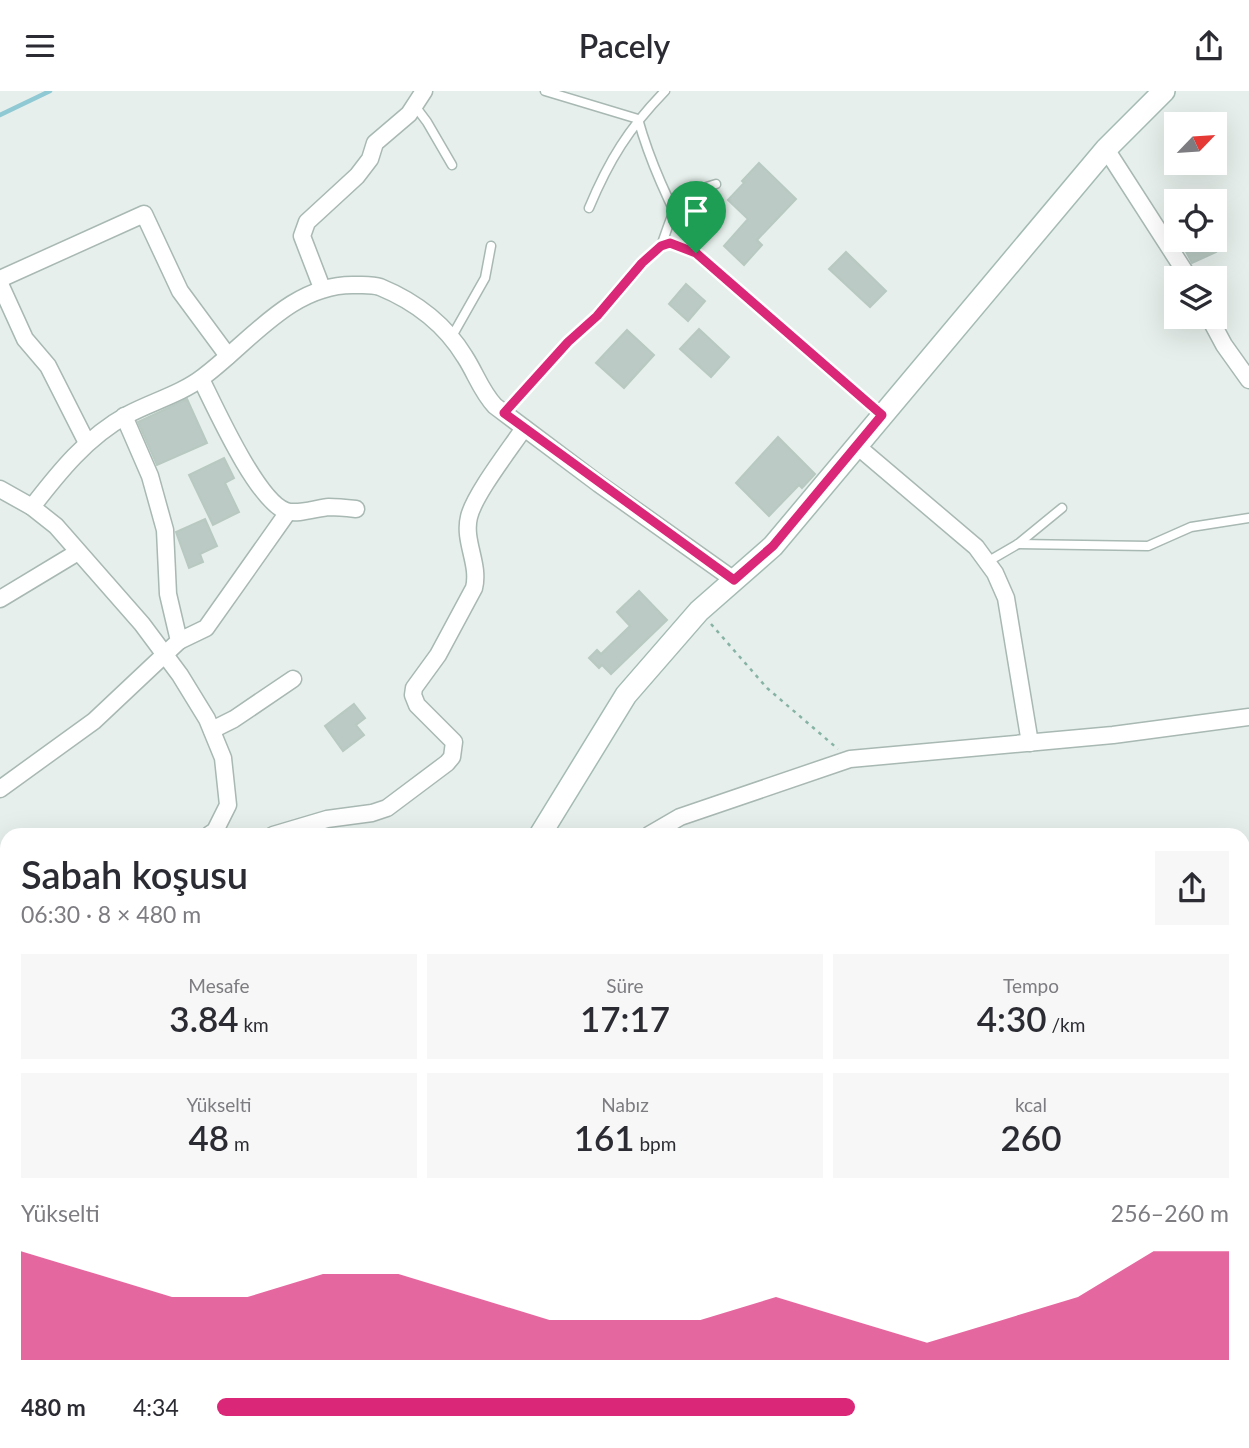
<!DOCTYPE html>
<html lang="tr">
<head>
<meta charset="utf-8">
<style>
  body { margin:0; font-family:Lato,sans-serif; background:#f7f7f7; color:#2b2b33; height:100vh; display:flex; flex-direction:column; font-size:26px; white-space:nowrap }
  * { box-sizing:border-box; margin:0 }
  p { font-size:23px; color:#7c7c81 }
  .icon { flex:none; width:38px; height:38px; fill:none; stroke:currentColor; stroke-width:2; stroke-linecap:round; stroke-linejoin:round }
  .map { position:relative; flex:1; overflow:hidden }
  .panel { position:absolute; left:0px; top:737px; width:1250px; height:621px; display:flex; flex-direction:column; background:#fff; border-radius:21px 21px 0 0; box-shadow:0 7px 28px #0002 }
  .panel>* { flex:none }
  .needle { width:46px; rotate:65deg }
  .buttons { position:absolute; left:1164px; top:21px; display:grid; gap:14px }
  .buttons a { display:grid; place-items:center; width:63px; height:63px; border-radius:0px; background:#fff; box-shadow:0 7px 28px #0002; font-size:35px }
  .pin { position:absolute; display:grid; place-items:center; width:60px; height:60px; color:#fff; margin:-72px -30px; border-radius:50% 50% 50% 0; rotate:-45deg; box-shadow:0 0 7px #0007 }
  .pin .icon { rotate:45deg }
  .round { display:grid; place-items:center; flex:none; width:74px; height:74px; border-radius:0px; background:#f7f7f7 }
  .headline { display:flex; align-items:center; justify-content:space-between; height:119px; padding:0 21px }
  h1 { font-size:38px; font-weight:600; line-height:52px }
  .stats { display:grid; grid-template-columns:repeat(3,1fr); gap:10px; height:119px; padding:7px 21px }
  .stats div { display:grid; align-content:center; border-radius:0px; background:#f7f7f7; text-align:center }
  .stats b { font-size:35px; font-weight:600 }
  .stats small { font-size:19px; font-weight:400 }
  .stats p { font-size:19px }
  .chart { height:196px; padding:14px 21px }
  .chart p { display:flex; justify-content:space-between }
  .chart svg { width:100%; height:126px; margin-top:7px; fill:#db2777; opacity:.7 }
  ul { padding:0 21px; list-style:none; font-size:23px }
  li { display:grid; grid-template-columns:112px 84px 1fr; align-items:center; height:52px }
  li i { height:18px; border-radius:9px; background:#db2777 }
  header { display:flex; justify-content:space-between; align-items:center; height:91px; padding:0 21px; background:#fff; font-size:32px; font-weight:600 }
  .map>svg:first-child { display:block }
  .built { fill:#d4dfda }
  .water { fill:#8ec9d4 }
  .lines { fill:none; stroke-linecap:round; stroke-linejoin:round }
  .stream { stroke:#8ec9d4; stroke-width:4.5 }
  .building { fill:#bbcac4; stroke:#b8c9c2; stroke-width:2 }
  .lane-casing { stroke:#a8b8b2; stroke-width:11 }
  .street-casing { stroke:#a8b8b2; stroke-width:19 }
  .secondary-casing { stroke:#a4bbb3; stroke-width:24 }
  .path { stroke:#86b3a5; stroke-width:2.5; stroke-dasharray:3.5 5; stroke-linecap:butt }
  .lane { stroke:#fff; stroke-width:8 }
  .street { stroke:#fff; stroke-width:16 }
  .secondary { stroke:#fff; stroke-width:21 }
  .route-casing { stroke:#fff; stroke-width:14 }
  .route { stroke:#db2777; stroke-width:9 }
</style>
</head>
<body>
<header><svg class="icon" aria-label="menu" viewBox="0 0 24 24"><path d="M4 6h16M4 12h16M4 18h16"/></svg>Pacely<svg class="icon" aria-label="share" viewBox="0 0 24 24"><path d="M12 15V3M7 8l5-5 5 5M5 13v7h14v-7"/></svg></header>
<div class="map">
<svg width="1249" height="1357" viewBox="0 0 1249 1357">
  <rect width="100%" height="100%" fill="#e6efeb"/>
  <path class="built" d="M60,1351H82L83,1357H0Z"/>
  <g class="water">
    <path d="M1243,794H1249V879L1243,880Z"/>
    <path d="M341,1351H422L420,1357H340Z"/>
  </g>
  <g class="lines">
    <path class="stream" d="M0,24L50,0"/>
  </g>
  <g class="building">
    <path d="M759,72L796,108L757,149L762,154L744,174L724,155L748,128L728,109L744,92L742,90Z"/>
    <path d="M1192,149H1211L1216,161L1192,172L1182,153Z"/>
    <path d="M846,161L886,200L870,216L829,178Z"/>
    <path d="M686,193L705,210L688,230L669,213Z"/>
    <path d="M699,238L729,266L711,286L680,258Z"/>
    <path d="M627,239L654,264L624,297L596,272Z"/>
    <path d="M187,308L207,352L157,374L138,331Z"/>
    <path d="M778,346L815,383L802,397L799,394L769,425L736,392Z"/>
    <path d="M224,367L234,387L225,392L239,421L213,434L189,384Z"/>
    <path d="M205,428L217,455L200,463L203,471L189,477L176,441Z"/>
    <path d="M639,500L667,529L611,583L602,574L599,577L589,567L597,559L601,563L630,535L617,521Z"/>
    <path d="M354,613L365,627L356,634L364,644L343,660L325,635Z"/>
  </g>
  <g class="lines">
    <defs>
      <g id="lane">
        <path d="M545,0L638,28C651,75 672,119 696,162"/>
        <path d="M415,15L427,31L452,74"/>
        <path d="M589,117C609,69 629,37 665,0"/>
        <path d="M661,155C675,117 674,105 716,93"/>
        <path d="M451,247L485,187L491,155"/>
        <path d="M504,322L568,252L597,225L642,172L661,155L670,152L696,162L882,324"/>
        <path d="M1018,453L1148,455L1191,436L1249,427"/>
        <path d="M987,471L1018,453L1062,417"/>
      </g>
      <g id="street">
        <path d="M1106,58L1189,187"/>
        <path d="M0,188L144,123L180,200L228,265"/>
        <path d="M0,193L25,248L48,275L87,352"/>
        <path d="M322,197L302,145L307,131L357,85L370,68L375,52L409,23L424,0"/>
        <path d="M1209,226L1224,254L1249,289"/>
        <path d="M201,288C215,316 257,410 286,420C297,424 317,417 329,416C338,416 347,417 356,418"/>
        <path d="M857,355L976,456L995,482L1006,507L1030,652"/>
        <path d="M0,398L32,416L56,435L142,533L180,584L207,628L223,667L228,714L215,740L209,744"/>
        <path d="M32,416C59,381 87,346 127,324C151,311 181,303 203,286C249,252 291,193 354,194C362,194 372,193 380,196C414,210 445,233 465,266C476,283 481,300 495,315L599,393L734,489"/>
        <path d="M0,508L78,461"/>
        <path d="M179,550L206,537L288,421"/>
        <path d="M212,639L234,628L293,588"/>
        <path d="M0,698L94,630L179,550L168,503L165,439L150,385L124,325"/>
        <path d="M273,744L327,728L372,722L387,717L447,672L452,666L454,651L417,614L413,604L414,597L438,564L474,497C480,473 463,450 469,426C474,404 510,358 524,337"/>
        <path d="M649,744L680,726L850,668L1113,644L1249,626"/>
        <path d="M0,860L7,856"/>
        <path d="M0,1082L7,1076"/>
      </g>
      <g id="secondary">
        <path d="M540,744L626,604L699,520L773,455L1106,58L1164,0"/>
        <path d="M0,1132L7,1126"/>
      </g>
    </defs>
    <use href="#lane" class="lane-casing"/>
    <use href="#street" class="street-casing"/>
    <use href="#secondary" class="secondary-casing"/>
    <g class="path">
      <path d="M711,533L767,597L838,658"/>
      <path d="M1242,1064H1249"/>
      <path d="M573,1357L576,1351"/>
    </g>
    <use href="#lane" class="lane"/>
    <use href="#street" class="street"/>
    <use href="#secondary" class="secondary"/>
  </g>
  <g class="lines">
    <defs>
      <path id="route" d="M670,152L696,162L882,324L773,455L734,489L504,322L568,251L597,225L642,172L661,155Z"/>
    </defs>
    <use href="#route" class="route-casing"/>
    <use href="#route" class="route"/>
  </g>
</svg>
<div class="buttons">
<a><svg class="needle" viewBox="-14 -14 28 28"><path d="M0-13l5 13h-10z" fill="#e53935"/><path d="M0 13l5-13h-10z" fill="#7c7c81"/></svg></a>
<a><svg class="icon" aria-label="locate" viewBox="0 0 24 24"><circle cx="12" cy="12" r="6"/><path d="M12 2v4M12 18v4M2 12h4M18 12h4"/></svg></a>
<a><svg class="icon" aria-label="layers" viewBox="0 0 24 24"><path d="M12 4l9 5-9 5-9-5zM3 14l9 5 9-5"/></svg></a>
</div>
<div class="pin" style="left:696px;top:162px;background:#1e9e55"><svg class="icon" aria-label="arrive" viewBox="0 0 24 24"><path d="M6 21V4h12l-3 4 3 4H6"/></svg></div>
<section class="panel">
<div class="headline"><div><h1>Sabah koşusu</h1><p>06:30 · 8 × 480 m</p></div><a class="round"><svg class="icon" aria-label="share" viewBox="0 0 24 24"><path d="M12 15V3M7 8l5-5 5 5M5 13v7h14v-7"/></svg></a></div>
<div class="stats">
<div><p>Mesafe</p><b>3.84<small> km</small></b></div>
<div><p>Süre</p><b>17:17</b></div>
<div><p>Tempo</p><b>4:30<small> /km</small></b></div>
</div>
<div class="stats">
<div><p>Yükselti</p><b>48<small> m</small></b></div>
<div><p>Nabız</p><b>161<small> bpm</small></b></div>
<div><p>kcal</p><b>260</b></div>
</div>
<div class="chart"><p><span>Yükselti</span>256–260 m</p>
<svg viewBox="0 0 160 44" preserveAspectRatio="none"><path d="M0 44V6L10 14L20 22L30 22L40 14L50 14L60 22L70 30L80 30L90 30L100 22L110 30L120 38L130 30L140 22L150 6L160 6V44z"/></svg>
</div>
<ul>
<li><b>480 m</b>4:34<i style="width:63%"></i></li>
</ul>
</section>
</div>
</body>
</html>
